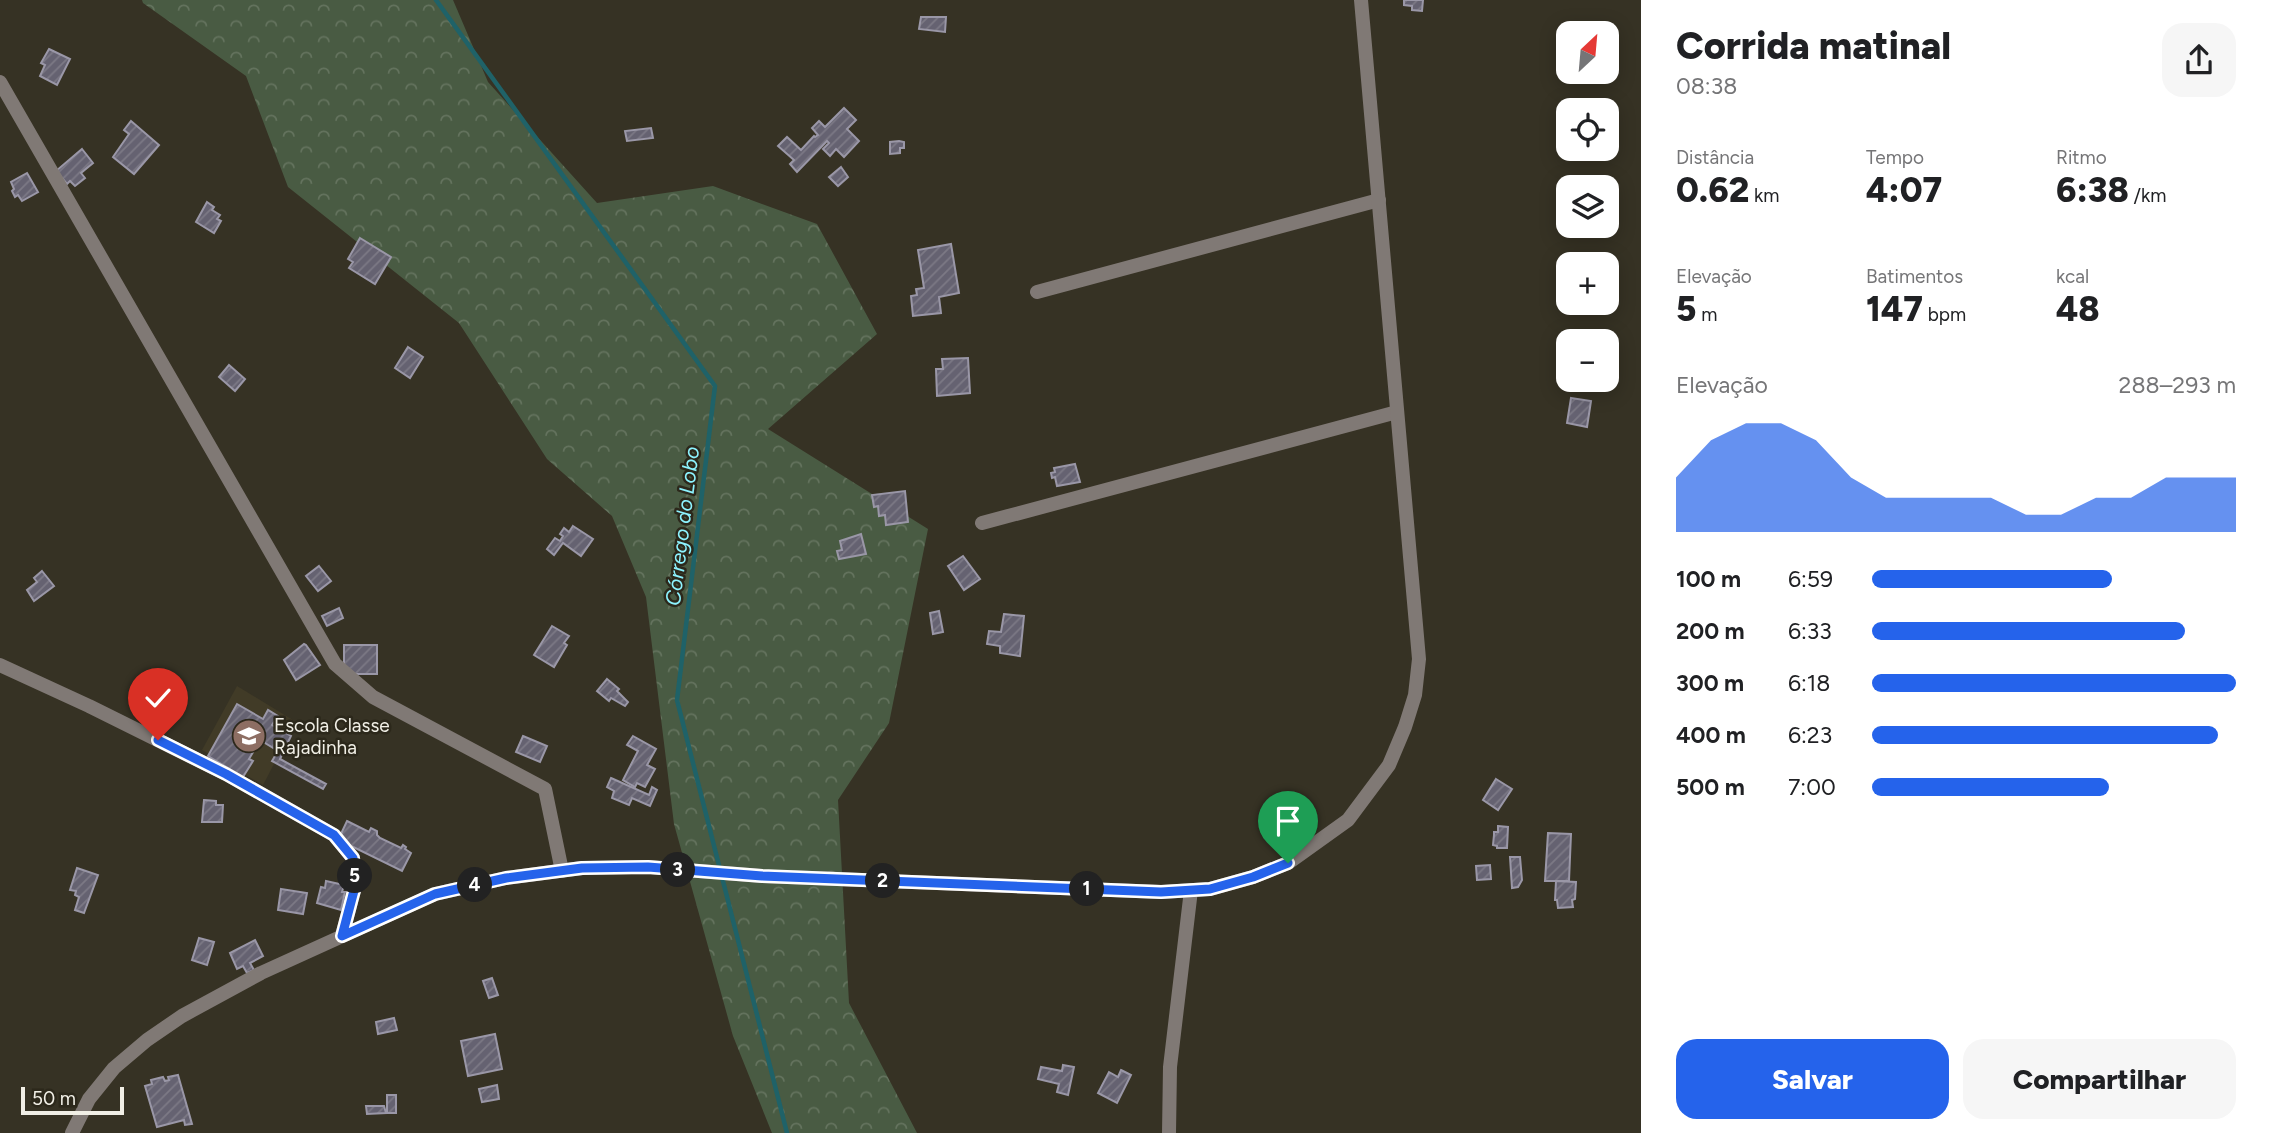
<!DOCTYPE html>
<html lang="pt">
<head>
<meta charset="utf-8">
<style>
  body { margin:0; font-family:Figtree,sans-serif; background:#f6f6f6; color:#202124; height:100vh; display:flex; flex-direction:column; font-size:26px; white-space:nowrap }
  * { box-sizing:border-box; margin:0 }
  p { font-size:23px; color:#757577 }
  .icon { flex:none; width:38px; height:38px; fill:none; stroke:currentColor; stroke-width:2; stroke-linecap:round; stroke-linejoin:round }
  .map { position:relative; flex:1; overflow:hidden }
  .panel { display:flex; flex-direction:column; background:#fff; width:630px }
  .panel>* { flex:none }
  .needle { width:46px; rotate:26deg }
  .fabs { position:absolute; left:1556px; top:21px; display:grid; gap:14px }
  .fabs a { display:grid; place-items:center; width:63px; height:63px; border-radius:14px; background:#fff; box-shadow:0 4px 18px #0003; font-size:35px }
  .scale { position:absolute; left:21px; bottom:18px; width:103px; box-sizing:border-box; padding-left:7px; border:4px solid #f1efe6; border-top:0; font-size:19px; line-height:24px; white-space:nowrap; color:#f1efe6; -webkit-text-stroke:5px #2c281b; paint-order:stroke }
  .pin { position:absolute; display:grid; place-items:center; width:60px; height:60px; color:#fff; margin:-72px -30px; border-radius:50% 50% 50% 0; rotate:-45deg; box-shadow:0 0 7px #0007 }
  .pin .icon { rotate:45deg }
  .km { position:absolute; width:35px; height:35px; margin:-18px; border-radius:50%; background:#222; color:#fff; font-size:19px; line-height:35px; text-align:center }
  .round { display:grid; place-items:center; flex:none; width:74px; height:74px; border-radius:21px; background:#f6f6f6 }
  .headline { display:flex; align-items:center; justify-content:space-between; height:119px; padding:0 35px }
  h1 { font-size:38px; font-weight:800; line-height:52px }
  .metrics { display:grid; grid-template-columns:repeat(3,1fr); gap:10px; height:119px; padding:7px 35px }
  .metrics div { display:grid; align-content:center }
  .metrics b { font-size:35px; font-weight:800 }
  .metrics small { font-size:19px; font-weight:400 }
  .metrics p { font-size:19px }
  .chart { height:196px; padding:14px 35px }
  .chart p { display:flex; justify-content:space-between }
  .chart svg { width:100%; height:126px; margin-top:7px; fill:#2563eb; opacity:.7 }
  .button { display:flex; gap:14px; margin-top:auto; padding:14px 35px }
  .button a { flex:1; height:80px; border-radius:21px; background:#2563eb; color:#fff; font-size:28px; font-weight:800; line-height:80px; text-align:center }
  .button a+a { background:#f6f6f6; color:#202124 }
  ul { padding:0 35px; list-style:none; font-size:23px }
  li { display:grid; grid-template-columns:112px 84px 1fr; align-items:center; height:52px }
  li i { height:18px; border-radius:9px; background:#2563eb }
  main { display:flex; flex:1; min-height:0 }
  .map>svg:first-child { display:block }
  .built { fill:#413b27 }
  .forest { fill:url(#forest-crowns) }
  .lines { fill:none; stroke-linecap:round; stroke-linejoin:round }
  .stream { stroke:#1f6268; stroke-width:4.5 }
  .building { fill:url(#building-hatch); stroke:#9a97a7; stroke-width:2 }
  .minor { stroke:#807975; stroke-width:14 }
  .route-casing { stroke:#fff; stroke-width:14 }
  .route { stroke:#2563eb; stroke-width:9 }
  .labels { text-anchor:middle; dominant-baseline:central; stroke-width:5; stroke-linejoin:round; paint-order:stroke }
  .poi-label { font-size:19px; fill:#f1efe6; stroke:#2c281b; text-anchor:start }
  .water-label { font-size:21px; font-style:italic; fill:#8df3fe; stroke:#2c281b }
</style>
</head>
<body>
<main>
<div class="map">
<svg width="1641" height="1133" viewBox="0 0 1641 1133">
  <defs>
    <pattern id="forest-crowns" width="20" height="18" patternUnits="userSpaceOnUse" patternTransform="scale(1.75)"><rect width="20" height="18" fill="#495b43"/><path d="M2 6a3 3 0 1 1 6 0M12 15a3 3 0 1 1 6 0" fill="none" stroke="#64735e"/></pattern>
    <pattern id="building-hatch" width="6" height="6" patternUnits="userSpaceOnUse" patternTransform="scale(1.75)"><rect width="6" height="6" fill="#656271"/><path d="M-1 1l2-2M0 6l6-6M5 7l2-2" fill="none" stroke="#7c7985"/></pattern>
  </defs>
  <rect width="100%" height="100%" fill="#363224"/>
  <path class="built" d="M237,686L296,722L263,785L202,750Z"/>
  <path class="forest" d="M142,0H453L488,82L597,203L713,186L817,224L877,334L768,429L928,529L889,723L838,800L849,1003L917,1133H772L733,1036L674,824L646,597L612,516L547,459L459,323L288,187L246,76L143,3Z"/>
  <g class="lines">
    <path class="stream" d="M436,0L715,386L677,700L787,1133"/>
  </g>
  <g class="building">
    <path d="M1404,0H1423L1422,11L1412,10V6L1404,5Z"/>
    <path d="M921,17H946L945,32L919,29Z"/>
    <path d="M49,49L70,59L57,85L40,76L45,65L41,63Z"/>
    <path d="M844,108L856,120L847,129L859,141L844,157L836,149L830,156L823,149L829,143L827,141L797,172L790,164L794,160L778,146L787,137L801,150L814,136L815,137L818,135L812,128L819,121L825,127Z"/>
    <path d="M131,121L159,145L134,174L113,157L129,134L124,130Z"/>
    <path d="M651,128L653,138L627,141L625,131Z"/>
    <path d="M899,141L904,142V148H900V153L890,154V142Z"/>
    <path d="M82,149L93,163L81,173L85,178L75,186L70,181L67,184L56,171Z"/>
    <path d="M841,167L848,177L838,186L829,177Z"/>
    <path d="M27,173L38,192L22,201L18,195L15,197L12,191L14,189L11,182Z"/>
    <path d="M207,202L214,207L212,210L220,215L217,219L221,221L214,233L196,222Z"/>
    <path d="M360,238L391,257L375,284L349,268L353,262L348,259Z"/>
    <path d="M951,244L959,293L939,297L941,313L913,316L911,296L917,295L916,289L924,288L918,250Z"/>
    <path d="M408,347L423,357L410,378L395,368Z"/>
    <path d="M968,358L970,393L937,396L936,369H943L942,359Z"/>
    <path d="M229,365L245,379L235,391L219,377Z"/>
    <path d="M1571,398L1591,401L1587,427L1567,423Z"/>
    <path d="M1075,464L1080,482L1057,486L1055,477L1052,478L1051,473L1055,472L1054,468Z"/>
    <path d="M905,491L908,522L886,525L885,515L879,516L878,506L874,507L872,495Z"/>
    <path d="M573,526L593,539L581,556L563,543L554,555L547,549L555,538L560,541L563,536L560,534L564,528L569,532Z"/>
    <path d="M861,534L866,554L839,559L837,551L842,550L840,541Z"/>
    <path d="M963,556L980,579L964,590L948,566Z"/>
    <path d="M319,566L331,581L318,591L306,576Z"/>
    <path d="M42,571L54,586L34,601L27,590L37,582L34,578Z"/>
    <path d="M339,608L343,618L327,626L322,616Z"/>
    <path d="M939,611L943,632L933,634L930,613Z"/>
    <path d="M1004,614L1024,616L1020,656L1000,653V646L987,644L989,631L1001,632Z"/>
    <path d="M552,626L569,636L564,643L567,645L554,667L534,655Z"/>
    <path d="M304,644L306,645L320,665L296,680L284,660Z"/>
    <rect x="344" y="645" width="33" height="29"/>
    <path d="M607,679L619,689L617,691L628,702L625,706L611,698L609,701L597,691Z"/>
    <path d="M237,704L263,719L268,710L278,716L272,725L291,736L280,759L326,784L323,789L272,761L278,751L260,740L249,759L253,761L243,777L208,756Z"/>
    <path d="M523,736L547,746L540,762L516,752Z"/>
    <path d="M633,736L656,749L647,765L655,769L645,787L637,783L635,787L623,780L638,751L627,745Z"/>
    <path d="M611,778L649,795L652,787L657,790L650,806L632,798L629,805L612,798L614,791L607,787Z"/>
    <path d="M1496,779L1512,789L1498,810L1483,800Z"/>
    <path d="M204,800L216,801V805H223L222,822H202Z"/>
    <path d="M347,821L369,832L371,828L377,831V835L380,838L401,848L403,845L406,847L405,849L411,853L402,871L341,841L340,836Z"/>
    <path d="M1498,826L1508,827L1507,848H1497V846L1493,845L1494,835V832H1498Z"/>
    <path d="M1548,833L1571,834L1569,881H1545Z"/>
    <path d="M1510,857H1520L1522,880L1518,887L1512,888Z"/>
    <path d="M1490,865L1491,879L1477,880L1476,866Z"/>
    <path d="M77,868L98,875L84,913L75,910L79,897L75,895L76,891L70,890Z"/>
    <path d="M326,881L344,885L342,892H345L341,910L317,903L321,887L325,888Z"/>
    <path d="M1556,881L1576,882L1575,899L1572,900L1573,907L1558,908L1557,900H1555Z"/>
    <path d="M281,889L307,893L303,914L278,910Z"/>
    <path d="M199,938L214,942L207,965L192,960Z"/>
    <path d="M255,940L263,956L250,963L254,970L247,973L243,966L237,969L230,953Z"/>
    <path d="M492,978L498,995L489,998L483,981Z"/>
    <path d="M394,1018L397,1030L378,1034L376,1022Z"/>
    <path d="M495,1034L502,1069L468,1076L461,1041Z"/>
    <path d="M1063,1065L1074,1067L1068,1095L1057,1092L1059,1084L1038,1079L1041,1067L1062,1071Z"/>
    <path d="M1121,1070L1131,1075L1117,1103L1098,1093L1109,1072L1118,1077Z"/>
    <path d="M178,1075L192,1124L185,1125L184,1120L157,1127L145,1086L152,1084L151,1080L163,1077L165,1081L169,1080L168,1077Z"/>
    <path d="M497,1085L499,1099L482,1102L479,1089Z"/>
    <rect x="387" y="1095" width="9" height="18"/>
    <path d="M366,1106H384L386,1113L367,1114Z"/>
  </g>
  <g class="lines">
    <g class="minor">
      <path d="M0,82L335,664L373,697L545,789L562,871"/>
      <path d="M1037,292L1379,200"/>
      <path d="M982,523L1397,412"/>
      <path d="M0,665L89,706L226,774L334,835L353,858L356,883L342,936"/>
      <path d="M72,1133L89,1099L114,1068L147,1040L182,1016L261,973L435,894L506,878L582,868L648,867L762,876L1162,892L1210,889L1253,877L1288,863L1348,820L1389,765L1405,727L1415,695L1419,659L1361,0"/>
      <path d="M1169,1133L1170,1067L1191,890"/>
    </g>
  </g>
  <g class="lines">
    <defs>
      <path id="route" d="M158,740L226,774L334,835L353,858L356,883L342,936L435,894L506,878L582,868L648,867L762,876L1161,892L1210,889L1253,877L1288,863"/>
    </defs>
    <use href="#route" class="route-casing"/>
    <use href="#route" class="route"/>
  </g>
  <defs>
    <symbol id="school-disc" viewBox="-11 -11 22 22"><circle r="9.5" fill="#8d6e63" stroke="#2c281b"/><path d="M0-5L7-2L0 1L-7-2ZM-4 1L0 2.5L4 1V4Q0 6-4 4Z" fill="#fff"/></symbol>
  </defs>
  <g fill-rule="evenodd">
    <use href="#school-disc" x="230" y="717" width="38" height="38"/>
  </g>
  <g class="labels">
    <g class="poi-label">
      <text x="274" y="725">Escola Classe<tspan x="274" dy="22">Rajadinha</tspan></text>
    </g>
    <g class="water-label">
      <text transform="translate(682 526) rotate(-83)">Córrego do Lobo</text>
    </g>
  </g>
</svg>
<div class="fabs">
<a><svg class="needle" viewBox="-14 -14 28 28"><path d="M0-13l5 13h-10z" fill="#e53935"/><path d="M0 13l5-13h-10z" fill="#757577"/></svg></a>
<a><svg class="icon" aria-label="locate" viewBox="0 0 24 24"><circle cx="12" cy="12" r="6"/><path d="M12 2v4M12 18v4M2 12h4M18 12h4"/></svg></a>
<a><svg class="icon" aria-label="layers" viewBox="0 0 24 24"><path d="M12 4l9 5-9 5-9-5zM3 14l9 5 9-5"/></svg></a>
<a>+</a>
<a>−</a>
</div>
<div class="scale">50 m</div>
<div class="pin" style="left:1288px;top:863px;background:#1e9e55"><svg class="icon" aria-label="arrive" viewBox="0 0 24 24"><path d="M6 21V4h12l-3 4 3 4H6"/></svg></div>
<div class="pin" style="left:158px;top:740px;background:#d93025"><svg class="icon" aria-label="check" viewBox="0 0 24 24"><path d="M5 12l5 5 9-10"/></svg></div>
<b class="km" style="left:1087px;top:889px">1</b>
<b class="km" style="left:883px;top:881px">2</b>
<b class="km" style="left:678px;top:870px">3</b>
<b class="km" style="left:475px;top:885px">4</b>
<b class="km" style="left:355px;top:876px">5</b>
</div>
<section class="panel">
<div class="headline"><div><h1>Corrida matinal</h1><p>08:38</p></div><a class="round"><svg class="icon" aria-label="share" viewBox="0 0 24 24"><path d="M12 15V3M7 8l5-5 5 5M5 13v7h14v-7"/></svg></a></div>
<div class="metrics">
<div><p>Distância</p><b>0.62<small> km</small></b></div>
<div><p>Tempo</p><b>4:07</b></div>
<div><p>Ritmo</p><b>6:38<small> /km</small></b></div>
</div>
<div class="metrics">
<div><p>Elevação</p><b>5<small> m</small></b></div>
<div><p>Batimentos</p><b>147<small> bpm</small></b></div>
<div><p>kcal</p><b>48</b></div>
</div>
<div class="chart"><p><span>Elevação</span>288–293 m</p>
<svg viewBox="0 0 160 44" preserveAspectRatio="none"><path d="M0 44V25L10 12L20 6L30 6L40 12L50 25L60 32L70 32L80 32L90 32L100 38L110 38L120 32L130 32L140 25L150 25L160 25V44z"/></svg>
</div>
<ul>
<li><b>100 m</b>6:59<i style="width:66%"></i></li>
<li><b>200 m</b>6:33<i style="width:86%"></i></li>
<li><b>300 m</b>6:18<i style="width:100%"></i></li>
<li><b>400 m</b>6:23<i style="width:95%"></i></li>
<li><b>500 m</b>7:00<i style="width:65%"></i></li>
</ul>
<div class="button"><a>Salvar</a><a>Compartilhar</a></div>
</section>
</main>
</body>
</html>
